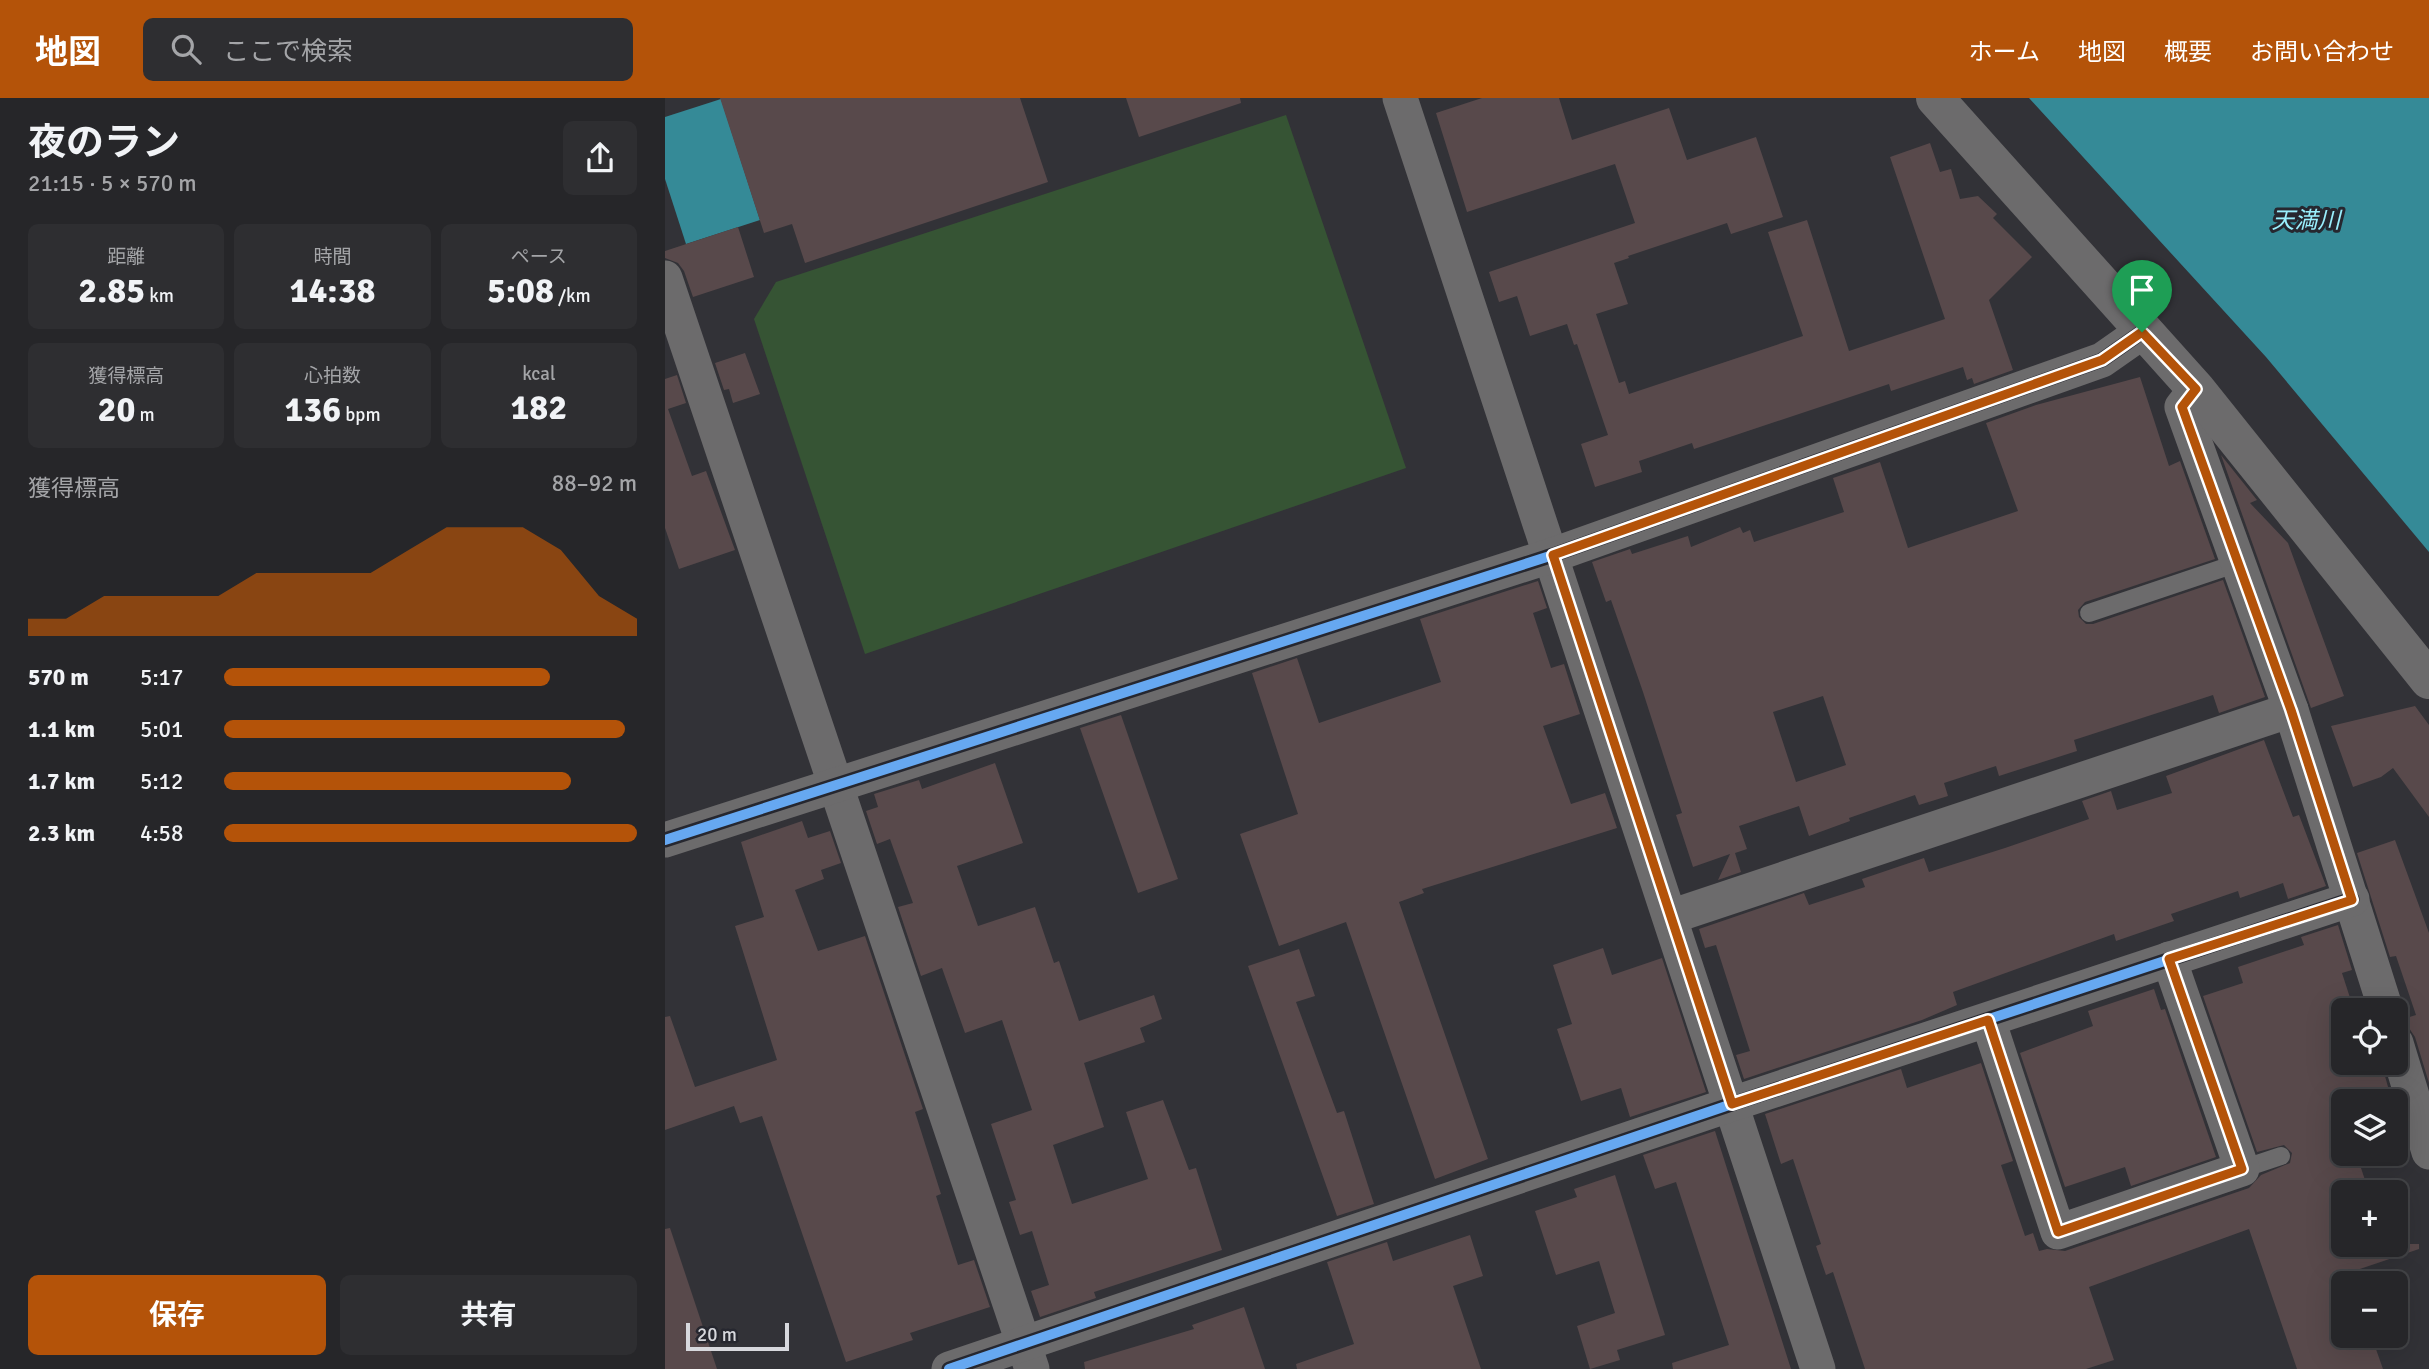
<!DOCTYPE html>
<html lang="ja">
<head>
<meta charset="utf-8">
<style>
  body { margin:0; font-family:Signika,"Noto Sans JP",sans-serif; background:#2e2e31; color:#f1f3f6; height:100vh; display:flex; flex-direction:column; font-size:26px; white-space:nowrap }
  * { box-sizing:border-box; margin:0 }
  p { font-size:23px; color:#a4a5a8 }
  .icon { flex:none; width:38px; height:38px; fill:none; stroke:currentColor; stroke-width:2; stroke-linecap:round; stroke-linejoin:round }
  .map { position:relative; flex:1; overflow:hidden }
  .panel { display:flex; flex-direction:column; background:#262629; width:665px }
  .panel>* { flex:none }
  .fabs { position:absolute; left:1666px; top:900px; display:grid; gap:14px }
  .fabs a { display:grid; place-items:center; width:77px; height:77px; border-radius:10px; background:#262629; box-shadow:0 7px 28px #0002,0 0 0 2px #424346; font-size:35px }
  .scale { position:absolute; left:21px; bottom:18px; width:103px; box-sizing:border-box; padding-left:7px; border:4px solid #d7d8dd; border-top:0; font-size:19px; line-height:24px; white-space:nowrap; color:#d7d8dd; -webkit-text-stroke:5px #26272f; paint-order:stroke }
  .pin { position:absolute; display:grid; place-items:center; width:60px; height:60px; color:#fff; margin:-72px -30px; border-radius:50% 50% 50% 0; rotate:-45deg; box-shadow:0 0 7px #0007 }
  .pin .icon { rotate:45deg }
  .round { display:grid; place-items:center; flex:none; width:74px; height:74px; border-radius:10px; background:#2e2e31 }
  .head { display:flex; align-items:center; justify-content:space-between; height:119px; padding:0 28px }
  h1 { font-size:38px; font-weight:700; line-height:52px }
  .figures { display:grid; grid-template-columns:repeat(3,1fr); gap:10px; height:119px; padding:7px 28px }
  .figures div { display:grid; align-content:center; border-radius:10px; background:#2e2e31; text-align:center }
  .figures b { font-size:35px; font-weight:700 }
  .figures small { font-size:19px; font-weight:400 }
  .figures p { font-size:19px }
  .chart { height:196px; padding:14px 28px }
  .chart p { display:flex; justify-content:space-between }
  .chart svg { width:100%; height:126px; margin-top:7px; fill:#b45309; opacity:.7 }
  .cta { display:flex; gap:14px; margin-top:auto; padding:14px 28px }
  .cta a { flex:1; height:80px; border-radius:10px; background:#b45309; color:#fff; font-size:28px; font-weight:700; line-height:80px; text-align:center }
  .cta a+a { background:#2e2e31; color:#f1f3f6 }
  ul { padding:0 28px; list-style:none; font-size:23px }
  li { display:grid; grid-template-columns:112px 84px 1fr; align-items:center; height:52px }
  li i { height:18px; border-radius:9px; background:#b45309 }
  header { display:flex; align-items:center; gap:42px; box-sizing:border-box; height:98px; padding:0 35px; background:#b45309; color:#fff }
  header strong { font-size:33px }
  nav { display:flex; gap:38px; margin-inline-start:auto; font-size:24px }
  .search { width:490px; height:63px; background:#2e2e31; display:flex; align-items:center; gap:18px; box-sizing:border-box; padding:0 24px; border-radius:10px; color:#a4a5a8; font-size:26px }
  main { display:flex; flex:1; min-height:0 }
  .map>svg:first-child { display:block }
  .green { fill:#365434 }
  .water { fill:#358a97 }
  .building { fill:#58494b; fill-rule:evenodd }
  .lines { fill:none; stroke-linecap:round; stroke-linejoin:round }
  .service { stroke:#6c6b6c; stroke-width:18 }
  .minor { stroke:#6c6b6c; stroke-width:35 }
  .tertiary { stroke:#6c6b6c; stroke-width:38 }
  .cycleway-casing { stroke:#26272f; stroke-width:15 }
  .cycleway { stroke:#66a8f1; stroke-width:10 }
  .route-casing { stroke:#fff; stroke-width:14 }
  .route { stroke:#b45309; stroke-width:9 }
  .labels { text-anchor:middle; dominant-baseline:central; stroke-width:6; stroke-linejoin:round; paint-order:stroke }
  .water-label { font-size:23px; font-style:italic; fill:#9aeffd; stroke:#26272f }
</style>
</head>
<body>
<header>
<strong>地図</strong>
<div class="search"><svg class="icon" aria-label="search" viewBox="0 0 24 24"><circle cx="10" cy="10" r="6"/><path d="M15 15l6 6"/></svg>ここで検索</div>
<nav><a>ホーム</a><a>地図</a><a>概要</a><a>お問い合わせ</a></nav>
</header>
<main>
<section class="panel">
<div class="head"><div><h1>夜のラン</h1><p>21:15 · 5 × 570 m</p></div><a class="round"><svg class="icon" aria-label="share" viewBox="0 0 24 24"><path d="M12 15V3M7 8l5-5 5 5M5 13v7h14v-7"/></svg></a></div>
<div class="figures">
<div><p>距離</p><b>2.85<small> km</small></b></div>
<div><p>時間</p><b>14:38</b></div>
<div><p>ペース</p><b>5:08<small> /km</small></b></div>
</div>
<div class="figures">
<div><p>獲得標高</p><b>20<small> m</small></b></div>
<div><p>心拍数</p><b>136<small> bpm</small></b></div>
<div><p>kcal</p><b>182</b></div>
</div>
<div class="chart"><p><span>獲得標高</span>88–92 m</p>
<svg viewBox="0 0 160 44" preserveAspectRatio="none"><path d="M0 44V38L10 38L20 30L30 30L40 30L50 30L60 22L70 22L80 22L90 22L100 14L110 6L120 6L130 6L140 14L150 30L160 38V44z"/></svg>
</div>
<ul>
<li><b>570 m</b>5:17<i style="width:79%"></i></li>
<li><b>1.1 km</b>5:01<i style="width:97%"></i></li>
<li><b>1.7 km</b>5:12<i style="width:84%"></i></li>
<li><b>2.3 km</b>4:58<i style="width:100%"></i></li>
</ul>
<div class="cta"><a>保存</a><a>共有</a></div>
</section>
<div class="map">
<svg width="1764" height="1271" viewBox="0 0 1764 1271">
  <rect width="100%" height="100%" fill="#323237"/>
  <path class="green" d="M621,17L741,370L200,556L89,221L111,184Z"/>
  <g class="water">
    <path d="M1364,0H1764V454L1601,259Z"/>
    <path d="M56,1L95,122L21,146L0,81V19Z"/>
  </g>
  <g class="building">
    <path d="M55,0H355L383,84L140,165L127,126L99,135Z"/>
    <path d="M461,0H575L576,5L474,39Z"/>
    <path d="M817,0H894L907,42L1004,10L1022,62L1091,39L1118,119L1066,136L1062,125L963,158L964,160L949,165L963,206L931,216L954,285L960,283L964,296L1138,238L1103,134L1142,122L1184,253L1280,221L1225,59L1265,45L1275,74L1286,71L1295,101L1313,98L1332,116L1328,120L1367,159L1324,202L1348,272L1309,286L1307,280L1302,282L1298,269L1226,293L1224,286L1029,351L1027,345L974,363L977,374L930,389L916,346L943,337L912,246L909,247L902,226L865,238L852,198L834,204L824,174L970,125L950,66L802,114L771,15Z"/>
    <path d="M73,129L89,179L28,199L19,173L13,165L0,160V153Z"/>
    <path d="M80,255L95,296L68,305L64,291L59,292L50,265Z"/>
    <path d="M12,277L21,305L3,311L27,378L41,373L70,452L14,471L0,430V281Z"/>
    <path d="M1475,279L1504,368L1515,363L1550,461L1420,504L1413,512L1414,519L1421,526H1428L1558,482L1600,599L1554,615L1548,597L1409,642L1412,653L1334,678L1331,668L1279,685L1283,698L1254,707L1250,697L1184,720L1185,723L1144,738L1134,708L1074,728L1082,751L1070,755L1076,774L1053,782L1065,756L1028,769L1011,717L1017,715L978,594L946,502L941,504L927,464L965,451L967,456L1023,438L1026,449L1075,429L1078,435L1085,432L1089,444L1179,414L1168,380L1215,364L1243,450L1353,413L1321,325L1371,307ZM1158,598L1181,667L1131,684L1108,614Z"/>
    <path d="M1556,357L1592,402L1585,405L1623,445L1679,598L1646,610Z"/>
    <path d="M873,483L882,510L868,515L886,570L899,566L915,616L878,628L906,706L940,695L952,730L757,791L759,795L734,804L823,1061L770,1081L681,824L614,848L575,736L633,716L587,575L632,560L654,625L776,584L755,521Z"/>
    <path d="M1750,608L1764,627V719L1728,670L1716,679L1688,689L1666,628Z"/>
    <path d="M456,617L513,781L473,795L415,630Z"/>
    <path d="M1599,642L1628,719L1634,717L1661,788L1623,801L1618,785L1575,800L1573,793L1506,816L1509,823L1451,843L1449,836L1288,894L1292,907L1257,922L1079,981L1071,957L1085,953L1051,847L1040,850L1034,831L1139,795L1144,807L1200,789L1197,781L1259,760L1264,774L1340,750L1424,721L1417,703L1446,693L1452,712L1507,695L1501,678Z"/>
    <path d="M330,665L358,745L292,768L313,828L370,809L389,865L394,863L414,923L489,897L497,921L475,930L480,944L419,965L439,1029L388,1047L407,1106L483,1081L461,1014L498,1002L524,1072L531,1070L557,1152L429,1194L431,1200L375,1219L366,1193L384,1187L367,1133L355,1137L344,1104L351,1102L326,1026L367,1012L337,922L300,935L277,870L256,878L233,809L248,805L225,741L212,746L201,713L213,709L209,696L254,682L257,691Z"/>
    <path d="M137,723L143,740L165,733L176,765L156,772L159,781L130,792L153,853L200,838L258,1011L250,1014L276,1096L271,1098L293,1167L309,1162L325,1209L245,1235L248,1242L181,1264L97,1018L75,1025L69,1008L0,1032V919L5,918L30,989L112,962L70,828L99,819L76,744Z"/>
    <path d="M1730,742L1764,835V985L1750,939L1744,930L1736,926L1738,921L1751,917L1731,858L1725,859L1692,755Z"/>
    <path d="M1673,827L1687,872L1677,875L1689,912H1678V964H1716L1727,1003H1678V1055H1691L1704,1094H1678V1146H1754V1151L1686,1174L1689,1185H1678V1237H1706L1718,1271H1632L1584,1131L1424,1189L1449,1262L1421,1271H1200L1168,1174L1161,1177L1151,1148L1156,1146L1128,1061L1116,1066L1100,1016L1236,971L1242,990L1316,965L1348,1063L1336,1067L1360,1138L1368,1135L1374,1153L1382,1151L1400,1153L1584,1090L1596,1077L1625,1065L1627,1055L1619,1047L1592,1054L1538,898L1578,885L1573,869L1639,847L1636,839Z"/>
    <path d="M938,850L947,877L997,860L1041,994L965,1019L956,990L916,1003L892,931L907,926L888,867Z"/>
    <path d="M634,851L650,898L631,904L672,1015L679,1013L709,1106L672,1118L583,868Z"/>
    <path d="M1489,891L1496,912L1500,911L1551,1059L1466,1088L1460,1069L1400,1089L1355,955L1428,928L1423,913Z"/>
    <path d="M1731,1014L1742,1050L1731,1054Z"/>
    <path d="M1050,1033L1126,1271H1008L1007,1265L1064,1247L1011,1084L990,1091L978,1057Z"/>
    <path d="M950,1077L1000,1237L952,1252L955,1262L925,1271L912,1228L950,1215L934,1163L891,1177L870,1113L912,1099L909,1091Z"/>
    <path d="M5,1130L52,1271H0V1131Z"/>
    <path d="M805,1137L818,1178L788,1188L816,1271H632L631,1266L689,1246L662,1164L722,1144L728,1163Z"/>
    <path d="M579,1209L600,1271H420L419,1264L529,1231L527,1227Z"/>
  </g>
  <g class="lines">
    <g class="service">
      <path d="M1424,515L1573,465"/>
      <path d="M1577,1071L1616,1058"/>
    </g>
    <g class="minor">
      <path d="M735,0L1153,1271"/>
      <path d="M0,180L367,1271"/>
      <path d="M1531,291L1517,309L1626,612L1721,912"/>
      <path d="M0,742L888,457L1437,262L1477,234"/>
      <path d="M1005,819L1626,612"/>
      <path d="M1323,922L1393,1134L1577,1071L1504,861"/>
      <path d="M1731,945L1764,1054"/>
      <path d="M284,1271L1067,1006L1687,801"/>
    </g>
    <path class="tertiary" d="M1270,0L1531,291L1764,582"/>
    <defs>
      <g id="cycleway">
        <path d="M0,742L888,457L1437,262L1477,234"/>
        <path d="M284,1271L1067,1006L1687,801"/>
      </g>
    </defs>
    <use href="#cycleway" class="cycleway-casing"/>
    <use href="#cycleway" class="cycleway"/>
  </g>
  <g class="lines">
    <defs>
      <path id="route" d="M1477,234L1531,291L1517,309L1626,612L1687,802L1504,861L1577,1071L1393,1134L1323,922L1067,1006L888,457L1437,262Z"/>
    </defs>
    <use href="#route" class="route-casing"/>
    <use href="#route" class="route"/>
  </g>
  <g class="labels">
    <g class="water-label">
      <text x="1641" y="122">天満川</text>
    </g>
  </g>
</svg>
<div class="fabs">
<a><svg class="icon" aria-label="locate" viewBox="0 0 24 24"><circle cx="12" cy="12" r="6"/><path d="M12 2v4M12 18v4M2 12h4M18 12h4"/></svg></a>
<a><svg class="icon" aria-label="layers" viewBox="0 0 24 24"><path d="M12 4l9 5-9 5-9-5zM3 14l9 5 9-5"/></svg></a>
<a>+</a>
<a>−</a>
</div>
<div class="scale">20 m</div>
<div class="pin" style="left:1477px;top:234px;background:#1e9e55"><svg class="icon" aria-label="arrive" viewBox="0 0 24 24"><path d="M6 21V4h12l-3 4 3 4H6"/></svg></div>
</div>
</main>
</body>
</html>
